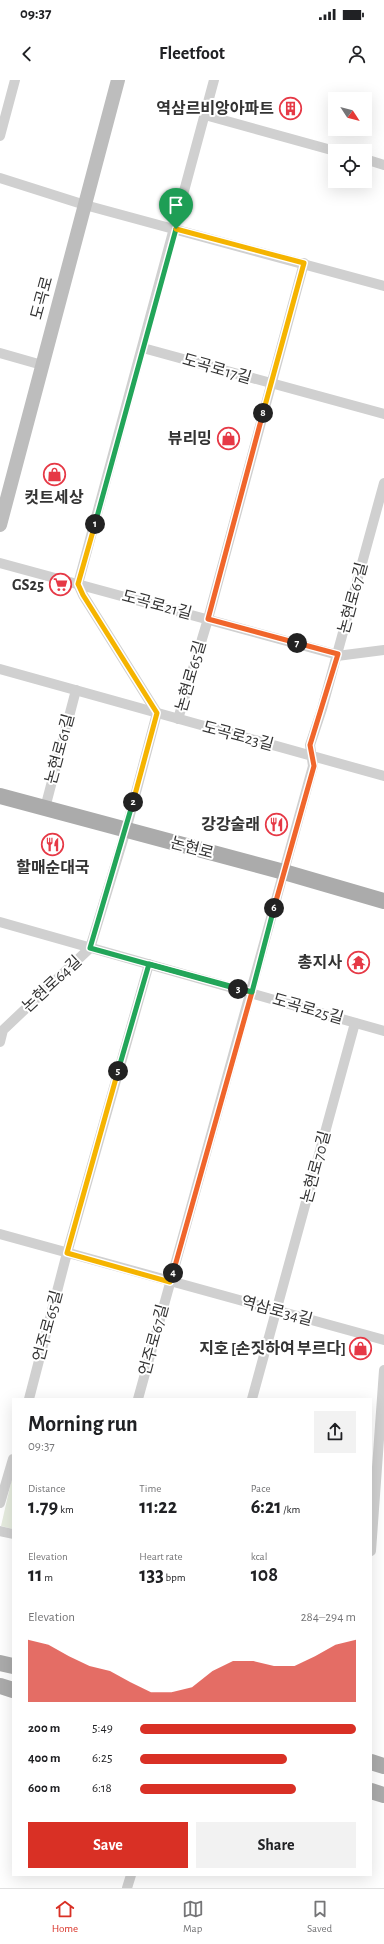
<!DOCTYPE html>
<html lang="en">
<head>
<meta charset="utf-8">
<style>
  body { margin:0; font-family:"Alegreya Sans","Noto Sans KR",sans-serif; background:#f2f2f2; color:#202124; height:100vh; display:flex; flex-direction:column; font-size:15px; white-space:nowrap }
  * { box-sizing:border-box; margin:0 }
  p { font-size:13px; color:#757577 }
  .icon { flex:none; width:22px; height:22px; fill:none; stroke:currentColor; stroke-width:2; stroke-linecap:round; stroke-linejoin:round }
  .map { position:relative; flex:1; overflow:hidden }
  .details { position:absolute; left:12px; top:1318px; width:360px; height:478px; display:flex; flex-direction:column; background:#fff; border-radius:0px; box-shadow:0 4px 16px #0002 }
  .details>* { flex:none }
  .needle { width:26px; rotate:126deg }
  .buttons { position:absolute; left:328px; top:12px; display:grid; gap:8px }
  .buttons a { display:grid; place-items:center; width:44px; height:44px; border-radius:0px; background:#fff; box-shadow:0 4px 16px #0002; font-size:20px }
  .pin { position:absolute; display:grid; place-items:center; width:34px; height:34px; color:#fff; margin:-41px -17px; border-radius:50% 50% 50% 0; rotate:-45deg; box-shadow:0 0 4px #0007 }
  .pin .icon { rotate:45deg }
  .km { position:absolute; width:20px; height:20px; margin:-10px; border-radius:50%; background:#222; color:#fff; font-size:11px; line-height:20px; text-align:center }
  .round { display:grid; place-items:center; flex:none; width:42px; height:42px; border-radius:0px; background:#f2f2f2 }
  .head { display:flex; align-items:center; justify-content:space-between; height:68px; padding:0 16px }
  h1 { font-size:22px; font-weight:700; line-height:30px }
  .metrics { display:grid; grid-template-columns:repeat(3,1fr); gap:6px; height:68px; padding:4px 16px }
  .metrics div { display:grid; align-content:center }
  .metrics b { font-size:20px; font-weight:700 }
  .metrics small { font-size:11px; font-weight:400 }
  .metrics p { font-size:11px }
  .chart { height:112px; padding:8px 16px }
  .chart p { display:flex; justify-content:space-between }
  .chart svg { width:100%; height:72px; margin-top:4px; fill:#d93025; opacity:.7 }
  .button { display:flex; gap:8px; margin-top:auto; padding:8px 16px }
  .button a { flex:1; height:46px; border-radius:0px; background:#d93025; color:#fff; font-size:16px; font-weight:700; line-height:46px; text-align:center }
  .button a+a { background:#f2f2f2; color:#202124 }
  ul { padding:0 16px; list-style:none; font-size:13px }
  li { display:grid; grid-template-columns:64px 48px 1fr; align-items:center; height:30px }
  li i { height:10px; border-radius:5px; background:#d93025 }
  .status { display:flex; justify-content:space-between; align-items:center; height:28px; padding:0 20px; background:#fff; direction:ltr }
  .status svg { height:11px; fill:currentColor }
  header { display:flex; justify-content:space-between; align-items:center; height:52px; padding:0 16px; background:#fff; font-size:18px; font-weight:700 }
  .tabs { display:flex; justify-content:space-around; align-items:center; height:56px; border-top:1px solid #e0e0e0; background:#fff; font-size:11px; color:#757577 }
  .tabs a { display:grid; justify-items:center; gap:2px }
  .tabs .on { color:#d93025 }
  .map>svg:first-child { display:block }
  .green { fill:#e6ecdf }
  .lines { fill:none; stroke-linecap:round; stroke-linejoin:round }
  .street { stroke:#d0d0d0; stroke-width:10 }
  .secondary { stroke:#bdbdbd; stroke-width:14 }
  .primary { stroke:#ababab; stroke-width:16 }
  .split-1-casing { stroke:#fff; stroke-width:8 }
  .split-2-casing { stroke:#fff; stroke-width:8 }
  .split-3-casing { stroke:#fff; stroke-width:8 }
  .split-4-casing { stroke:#fff; stroke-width:8 }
  .split-5-casing { stroke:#fff; stroke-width:8 }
  .split-6-casing { stroke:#fff; stroke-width:8 }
  .split-7-casing { stroke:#fff; stroke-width:8 }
  .split-8-casing { stroke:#fff; stroke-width:8 }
  .split-9-casing { stroke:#fff; stroke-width:8 }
  .split-1 { stroke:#22a559; stroke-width:5 }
  .split-2 { stroke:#f5b400; stroke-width:5 }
  .split-3 { stroke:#22a559; stroke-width:5 }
  .split-4 { stroke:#f0652b; stroke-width:5 }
  .split-5 { stroke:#f5b400; stroke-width:5 }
  .split-6 { stroke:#22a559; stroke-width:5 }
  .split-7 { stroke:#f0652b; stroke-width:5 }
  .split-8 { stroke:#f0652b; stroke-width:5 }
  .split-9 { stroke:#f5b400; stroke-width:5 }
  .labels { text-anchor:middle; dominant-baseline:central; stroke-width:4; stroke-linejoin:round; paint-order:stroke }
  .poi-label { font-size:16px; font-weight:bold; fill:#333; stroke:#fff; text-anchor:end }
  .street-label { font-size:16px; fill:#333; stroke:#fff }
</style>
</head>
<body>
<div class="status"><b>09:37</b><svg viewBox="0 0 49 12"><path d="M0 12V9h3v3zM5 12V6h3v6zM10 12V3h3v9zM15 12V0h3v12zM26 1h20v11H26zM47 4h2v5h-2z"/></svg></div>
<header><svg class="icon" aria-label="back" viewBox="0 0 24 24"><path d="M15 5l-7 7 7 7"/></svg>Fleetfoot<svg class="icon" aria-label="person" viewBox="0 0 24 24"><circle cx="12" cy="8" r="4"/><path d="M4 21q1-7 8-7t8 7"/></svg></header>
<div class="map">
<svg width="384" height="1808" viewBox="0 0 384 1808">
  <rect width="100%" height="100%" fill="#fff"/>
  <path class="green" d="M13,1394V1449L1,1446Z"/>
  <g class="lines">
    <g class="street">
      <path d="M205,35L335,71"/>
      <path d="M0,56L15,0"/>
      <path d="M365,79L384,85"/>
      <path d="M0,98L85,125L384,206"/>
      <path d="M143,268L384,334"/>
      <path d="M0,273L42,285"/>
      <path d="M0,483L338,575"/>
      <path d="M337,576L384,570"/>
      <path d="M0,589L384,696"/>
      <path d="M178,639L208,539L304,183"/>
      <path d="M45,728L76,610"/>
      <path d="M0,842L384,951"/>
      <path d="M0,962L3,950L90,868L126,750L157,633L83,515L78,504L214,0"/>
      <path d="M0,1154L384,1260"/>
      <path d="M29,1319L67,1173L149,884"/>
      <path d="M138,1319L313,686L310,665L322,629L384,403"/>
      <path d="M252,1319L355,943"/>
      <path d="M0,1423L13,1379"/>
      <path d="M0,1451L13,1454"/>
      <path d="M371,1471L384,1290"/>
      <path d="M127,1808L131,1795"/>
    </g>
    <path class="secondary" d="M0,445L118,0"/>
    <g class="primary">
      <path d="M0,716L284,792L384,821"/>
      <path d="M0,1583L13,1586"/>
      <path d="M0,1606L13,1610"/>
      <path d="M371,1682L384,1686"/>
      <path d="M371,1711L384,1715"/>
    </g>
  </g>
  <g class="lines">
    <defs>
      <path id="split-1" d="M95,444L176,149"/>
      <path id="split-2" d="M95,444L78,504L83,515L157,633L133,722"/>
      <path id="split-3" d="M133,722L90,868L238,909"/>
      <path id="split-4" d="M173,1193L252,912L238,909"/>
      <path id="split-5" d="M118,991L67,1173L170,1202L173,1193"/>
      <path id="split-6" d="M118,991L149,884L252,912L274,828"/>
      <path id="split-7" d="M274,828L314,686L310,665L338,574L297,563"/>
      <path id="split-8" d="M263,333L208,539L297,563"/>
      <path id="split-9" d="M176,149L304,183L263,333"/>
    </defs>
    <use href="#split-1" class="split-1-casing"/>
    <use href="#split-2" class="split-2-casing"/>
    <use href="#split-3" class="split-3-casing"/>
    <use href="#split-4" class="split-4-casing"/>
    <use href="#split-5" class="split-5-casing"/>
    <use href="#split-6" class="split-6-casing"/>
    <use href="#split-7" class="split-7-casing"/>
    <use href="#split-8" class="split-8-casing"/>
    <use href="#split-9" class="split-9-casing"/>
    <use href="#split-1" class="split-1"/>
    <use href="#split-2" class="split-2"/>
    <use href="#split-3" class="split-3"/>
    <use href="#split-4" class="split-4"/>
    <use href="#split-5" class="split-5"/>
    <use href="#split-6" class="split-6"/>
    <use href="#split-7" class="split-7"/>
    <use href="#split-8" class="split-8"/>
    <use href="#split-9" class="split-9"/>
  </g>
  <defs>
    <symbol id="building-ring" viewBox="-11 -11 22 22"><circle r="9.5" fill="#fff" stroke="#e63946" stroke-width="1.5"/><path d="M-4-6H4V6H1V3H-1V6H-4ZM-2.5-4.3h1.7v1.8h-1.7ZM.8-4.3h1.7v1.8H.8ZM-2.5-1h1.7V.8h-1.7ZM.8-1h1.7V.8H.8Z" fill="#e63946"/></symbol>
    <symbol id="shop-ring" viewBox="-11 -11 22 22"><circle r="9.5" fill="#fff" stroke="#e63946" stroke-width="1.5"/><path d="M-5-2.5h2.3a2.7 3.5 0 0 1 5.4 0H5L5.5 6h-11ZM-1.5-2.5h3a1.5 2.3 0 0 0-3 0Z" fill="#e63946"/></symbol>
    <symbol id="supermarket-ring" viewBox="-11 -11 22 22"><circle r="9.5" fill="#fff" stroke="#e63946" stroke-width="1.5"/><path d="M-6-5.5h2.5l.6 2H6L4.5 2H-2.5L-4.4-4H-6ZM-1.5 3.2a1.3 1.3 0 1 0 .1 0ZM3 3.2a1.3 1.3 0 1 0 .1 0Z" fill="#e63946"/></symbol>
    <symbol id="restaurant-ring" viewBox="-11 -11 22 22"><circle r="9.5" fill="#fff" stroke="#e63946" stroke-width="1.5"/><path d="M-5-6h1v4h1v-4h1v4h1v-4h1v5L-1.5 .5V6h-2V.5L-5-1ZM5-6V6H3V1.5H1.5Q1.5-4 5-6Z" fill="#e63946"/></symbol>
    <symbol id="temple-ring" viewBox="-11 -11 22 22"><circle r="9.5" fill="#fff" stroke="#e63946" stroke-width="1.5"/><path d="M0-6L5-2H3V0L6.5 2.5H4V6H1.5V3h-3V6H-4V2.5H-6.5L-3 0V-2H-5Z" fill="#e63946"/></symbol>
  </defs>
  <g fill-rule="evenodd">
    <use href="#building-ring" x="278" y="16" width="25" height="25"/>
    <use href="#shop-ring" x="216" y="346" width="25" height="25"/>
    <use href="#shop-ring" x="42" y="382" width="25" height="25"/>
    <use href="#supermarket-ring" x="48" y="492" width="25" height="25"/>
    <use href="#restaurant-ring" x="264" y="732" width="25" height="25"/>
    <use href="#restaurant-ring" x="40" y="752" width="25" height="25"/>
    <use href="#temple-ring" x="346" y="870" width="25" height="25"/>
    <use href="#shop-ring" x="348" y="1256" width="25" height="25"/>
  </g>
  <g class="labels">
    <g class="poi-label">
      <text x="274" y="29">역삼르비앙아파트</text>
      <text x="212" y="359">뷰리밍</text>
      <text x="54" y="418" text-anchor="middle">컷트세상</text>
      <text x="44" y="505">GS25</text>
      <text x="260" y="745">강강술래</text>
      <text x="53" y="788" text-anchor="middle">할매순대국</text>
      <text x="342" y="883">총지사</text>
      <text x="346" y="1269">지호 [손짓하여 부르다]</text>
    </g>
    <g class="street-label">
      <text transform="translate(42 218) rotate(-75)">도곡로</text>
      <text transform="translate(217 289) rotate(16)">도곡로17길</text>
      <text transform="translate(353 518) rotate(-75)">논현로67길</text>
      <text transform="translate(157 525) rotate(15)">도곡로21길</text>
      <text transform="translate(191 596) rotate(-74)">논현로65길</text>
      <text transform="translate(238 656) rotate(15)">도곡로23길</text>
      <text transform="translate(60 669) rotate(-75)">논현로61길</text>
      <text transform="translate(192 768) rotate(15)">논현로</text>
      <text transform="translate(52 904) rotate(-43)">논현로64길</text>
      <text transform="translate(308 929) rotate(16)">도곡로25길</text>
      <text transform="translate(316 1087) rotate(-75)">논현로70길</text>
      <text transform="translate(277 1231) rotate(15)">역삼로34길</text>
      <text transform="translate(48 1246) rotate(-75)">언주로65길</text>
      <text transform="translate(154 1260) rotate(-75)">언주로67길</text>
    </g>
  </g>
</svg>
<div class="buttons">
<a><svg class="needle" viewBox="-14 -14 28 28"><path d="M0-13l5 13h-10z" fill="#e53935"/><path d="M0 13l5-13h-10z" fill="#757577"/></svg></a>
<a><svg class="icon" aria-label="locate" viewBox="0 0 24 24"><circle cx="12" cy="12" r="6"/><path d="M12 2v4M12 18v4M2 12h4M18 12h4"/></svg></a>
</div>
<div class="pin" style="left:176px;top:149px;background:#1e9e55"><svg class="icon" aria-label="arrive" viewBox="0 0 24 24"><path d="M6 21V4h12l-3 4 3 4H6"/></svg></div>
<b class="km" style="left:95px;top:444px">1</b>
<b class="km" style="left:133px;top:722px">2</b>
<b class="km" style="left:238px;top:909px">3</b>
<b class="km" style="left:173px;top:1193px">4</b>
<b class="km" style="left:118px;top:991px">5</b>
<b class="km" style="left:274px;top:828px">6</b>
<b class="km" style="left:297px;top:563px">7</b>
<b class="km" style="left:263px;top:333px">8</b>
<section class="details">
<div class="head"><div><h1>Morning run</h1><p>09:37</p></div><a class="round"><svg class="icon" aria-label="share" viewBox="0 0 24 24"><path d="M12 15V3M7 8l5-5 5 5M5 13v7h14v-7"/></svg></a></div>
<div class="metrics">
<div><p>Distance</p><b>1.79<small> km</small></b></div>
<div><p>Time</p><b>11:22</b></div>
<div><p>Pace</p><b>6:21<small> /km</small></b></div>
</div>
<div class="metrics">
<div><p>Elevation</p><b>11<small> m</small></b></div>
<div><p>Heart rate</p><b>133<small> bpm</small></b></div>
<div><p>kcal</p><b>108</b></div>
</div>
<div class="chart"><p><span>Elevation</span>284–294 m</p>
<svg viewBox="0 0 160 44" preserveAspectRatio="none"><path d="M0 44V6L10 9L20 16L30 22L40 25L50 32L60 38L70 38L80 35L90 25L100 19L110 19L120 22L130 22L140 16L150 9L160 6V44z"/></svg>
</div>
<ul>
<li><b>200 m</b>5:49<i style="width:100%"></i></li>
<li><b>400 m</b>6:25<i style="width:68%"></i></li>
<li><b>600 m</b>6:18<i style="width:72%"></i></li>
</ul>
<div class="button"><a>Save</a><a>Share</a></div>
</section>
</div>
<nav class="tabs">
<a class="on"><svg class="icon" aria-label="home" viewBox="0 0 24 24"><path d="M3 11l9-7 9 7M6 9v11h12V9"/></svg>Home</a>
<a><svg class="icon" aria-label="map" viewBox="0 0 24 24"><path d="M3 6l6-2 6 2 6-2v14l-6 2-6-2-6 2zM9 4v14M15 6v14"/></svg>Map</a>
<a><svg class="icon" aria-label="saved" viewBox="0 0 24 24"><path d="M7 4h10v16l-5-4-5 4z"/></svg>Saved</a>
</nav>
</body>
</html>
